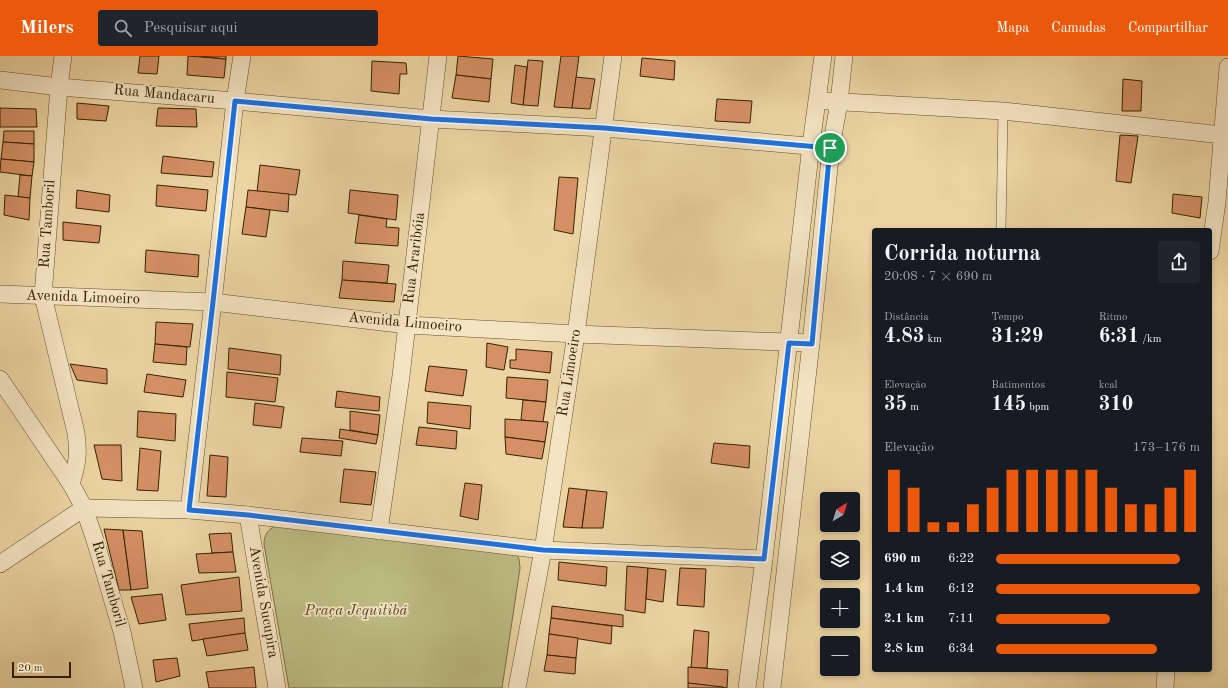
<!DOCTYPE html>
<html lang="pt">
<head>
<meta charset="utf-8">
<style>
  body { margin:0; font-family:"Old Standard TT",serif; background:#20242c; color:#f1f3f6; height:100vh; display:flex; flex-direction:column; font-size:15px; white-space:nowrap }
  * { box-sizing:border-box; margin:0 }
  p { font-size:13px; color:#9ea1a6 }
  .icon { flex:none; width:22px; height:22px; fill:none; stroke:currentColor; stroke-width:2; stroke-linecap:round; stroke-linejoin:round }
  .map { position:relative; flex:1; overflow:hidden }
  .panel { position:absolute; left:872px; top:172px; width:340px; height:444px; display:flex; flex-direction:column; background:#171b24; border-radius:4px; box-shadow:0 2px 6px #0003 }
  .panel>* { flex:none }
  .needle { width:26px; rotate:38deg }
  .fabs { position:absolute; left:820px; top:436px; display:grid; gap:8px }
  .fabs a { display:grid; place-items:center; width:40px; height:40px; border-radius:4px; background:#171b24; box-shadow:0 2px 6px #0003; font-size:20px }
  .scale { position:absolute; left:12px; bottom:10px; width:59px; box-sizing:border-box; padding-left:4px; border:2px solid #362104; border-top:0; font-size:11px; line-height:14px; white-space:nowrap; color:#362104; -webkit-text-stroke:3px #f3e4c3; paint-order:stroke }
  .pin { position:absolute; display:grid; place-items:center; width:34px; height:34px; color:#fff; margin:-17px; border:2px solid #fff; border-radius:50%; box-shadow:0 1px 4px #0007 }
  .round { display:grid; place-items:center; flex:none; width:42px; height:42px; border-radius:4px; background:#20242c }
  .headline { display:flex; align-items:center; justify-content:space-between; height:68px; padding:0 12px }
  h1 { font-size:22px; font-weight:700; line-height:30px }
  .figures { display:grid; grid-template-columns:repeat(3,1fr); gap:6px; height:68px; padding:4px 12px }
  .figures div { display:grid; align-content:center }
  .figures b { font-size:20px; font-weight:700 }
  .figures small { font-size:11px; font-weight:400 }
  .figures p { font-size:11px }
  .chart { height:112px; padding:8px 12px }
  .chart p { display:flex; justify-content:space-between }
  .chart svg { width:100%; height:72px; margin-top:4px; stroke:#ea580c; stroke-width:6 }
  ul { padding:0 12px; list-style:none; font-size:13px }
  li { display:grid; grid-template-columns:64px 48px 1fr; align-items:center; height:30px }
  li i { height:10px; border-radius:5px; background:#ea580c }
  header { display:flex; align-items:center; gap:24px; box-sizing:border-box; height:56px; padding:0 20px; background:#ea580c; color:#fff }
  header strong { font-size:19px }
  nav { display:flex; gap:22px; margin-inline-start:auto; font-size:14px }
  .search { width:280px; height:36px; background:#20242c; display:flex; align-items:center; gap:10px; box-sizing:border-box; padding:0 14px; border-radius:4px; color:#9ea1a6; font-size:15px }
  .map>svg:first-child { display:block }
  .green { fill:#bcbc82; stroke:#796e43 }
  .building { fill:#d59164; stroke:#362104 }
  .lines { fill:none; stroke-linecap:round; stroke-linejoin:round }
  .service-casing { stroke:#644e2c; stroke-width:10 }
  .minor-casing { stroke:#644e2c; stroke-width:18 }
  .service { stroke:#f3e4c3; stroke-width:9 }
  .minor { stroke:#f3e4c3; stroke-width:17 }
  .route-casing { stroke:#fff; stroke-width:8 }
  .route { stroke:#1a73e8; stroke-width:5 }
  .labels { text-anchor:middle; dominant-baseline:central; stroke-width:3.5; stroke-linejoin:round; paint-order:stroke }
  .street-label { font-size:15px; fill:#362104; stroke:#f3e4c3 }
  .park-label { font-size:15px; font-style:italic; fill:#584824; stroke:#f3e4c3 }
</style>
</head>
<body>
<header>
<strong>Milers</strong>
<div class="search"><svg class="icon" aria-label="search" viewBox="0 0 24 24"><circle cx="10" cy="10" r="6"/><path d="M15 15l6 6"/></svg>Pesquisar aqui</div>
<nav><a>Mapa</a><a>Camadas</a><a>Compartilhar</a></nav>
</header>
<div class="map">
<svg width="1228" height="632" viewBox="0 0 1228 632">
  <rect width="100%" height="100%" fill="#ecd5a3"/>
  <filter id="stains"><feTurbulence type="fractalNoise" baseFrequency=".005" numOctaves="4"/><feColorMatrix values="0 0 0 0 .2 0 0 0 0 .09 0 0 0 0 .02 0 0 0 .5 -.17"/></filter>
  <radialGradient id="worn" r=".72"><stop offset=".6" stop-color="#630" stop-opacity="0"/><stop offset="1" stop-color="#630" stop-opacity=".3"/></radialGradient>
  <path class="green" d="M276,470L515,495L519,503L520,512L502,632H289L264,488C264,479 268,473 276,470Z"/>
  <g class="building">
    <path d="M140,0H159L157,18L138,17Z"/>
    <path d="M188,0L226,3L224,22L187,19Z"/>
    <path d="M199,0H226V3Z"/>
    <path d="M458,0L493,3L491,23L456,19Z"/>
    <path d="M561,0H579L572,52L554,51Z"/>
    <path d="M642,2L675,5L674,24L640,20Z"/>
    <path d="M528,4L543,5L538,50L523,49Z"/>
    <path d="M372,5L406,7L407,18H400L399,38L371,35Z"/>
    <path d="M515,9L527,11L523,49L511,47Z"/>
    <path d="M456,19L491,23L489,46L452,42Z"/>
    <path d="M576,21L595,23L590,53L572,52Z"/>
    <path d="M1123,23L1142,25L1141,55H1122Z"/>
    <path d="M717,43L752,45L750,67L715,65Z"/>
    <path d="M77,47L109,50L106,65L77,63Z"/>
    <path d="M0,52L36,53L37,71H0Z"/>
    <path d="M158,52L196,53L197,71L156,70Z"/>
    <path d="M4,75H34V88L3,86Z"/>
    <path d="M1120,79L1138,80L1131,127L1116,125Z"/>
    <path d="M3,86L34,88V106L1,103Z"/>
    <path d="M163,100L214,106L212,121L161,117Z"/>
    <path d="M1,103L34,106L32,120L0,116Z"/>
    <path d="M260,109L300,114L296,139L257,136Z"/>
    <path d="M20,119L32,120L30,142L18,141Z"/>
    <path d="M559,121L578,122L573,178L554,174Z"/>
    <path d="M157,129L208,134L206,155L156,150Z"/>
    <path d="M77,134L110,139L109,156L76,152Z"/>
    <path d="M248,134L289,138L288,156L246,151Z"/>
    <path d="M350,134L398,139L396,164L348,157Z"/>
    <path d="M1173,138L1202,141L1200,162L1172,157Z"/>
    <path d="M5,139L30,142L29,164L4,159Z"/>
    <path d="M246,151L270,154L266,181L242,178Z"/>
    <path d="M359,159L387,163L386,171L399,172L398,190L355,187Z"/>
    <path d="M63,166L101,170L99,187L63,184Z"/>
    <path d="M146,194L199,199L198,221L145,216Z"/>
    <path d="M343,205L389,209L387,227L342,224Z"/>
    <path d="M342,224L396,228L394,246L339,242Z"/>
    <path d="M156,266L193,268L190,291L155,288Z"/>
    <path d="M487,287L508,291L504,314L486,311Z"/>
    <path d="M155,288L187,291L186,309L153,306Z"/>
    <path d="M229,292L281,299L280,319L228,313Z"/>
    <path d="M516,293L552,296L550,317L510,312V304H516Z"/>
    <path d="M70,308L107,313V328L77,324Z"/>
    <path d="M429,310L467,314L463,340L425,335Z"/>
    <path d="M227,316L278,322L275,346L226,341Z"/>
    <path d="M147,318L186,324L183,341L144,336Z"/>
    <path d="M507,321L548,324L546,346L506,342Z"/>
    <path d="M337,335L380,341L379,355L335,351Z"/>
    <path d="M523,344L546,346L543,366L521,364Z"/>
    <path d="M428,346L471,350L470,373L427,367Z"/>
    <path d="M255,347L284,351L281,372L253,369Z"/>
    <path d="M138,355L176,358L175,385L137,381Z"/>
    <path d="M350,355L380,359L378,379L350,374Z"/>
    <path d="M505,363L548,366L545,386L505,381Z"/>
    <path d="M419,371L457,375L456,393L416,389Z"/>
    <path d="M340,373L378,379L376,388L339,382Z"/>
    <path d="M505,381L545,386L542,403L506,398Z"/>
    <path d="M302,382L343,385L341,400L300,396Z"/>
    <path d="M714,387L750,390L749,412L711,407Z"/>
    <path d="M94,389H121L122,425L102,423Z"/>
    <path d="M140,392L161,395L158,435L137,434Z"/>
    <path d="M210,399L228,401L226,441L207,440Z"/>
    <path d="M344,413L376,416L371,449L340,446Z"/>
    <path d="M465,427L482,429L478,464L460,460Z"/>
    <path d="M569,432L587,434L582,472L563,471Z"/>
    <path d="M587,434L607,436L603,472H582Z"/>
    <path d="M104,473L123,474L131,534H119Z"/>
    <path d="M123,474L142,475L148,532L131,534Z"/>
    <path d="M231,477L233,496L212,497L209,478Z"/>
    <path d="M233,496L236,516L199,517L196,498Z"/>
    <path d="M559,506L607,511L606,530L558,524Z"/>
    <path d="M627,510L648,512L645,557L625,554Z"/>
    <path d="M648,512L666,514L663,546L646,543Z"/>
    <path d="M680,512L706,513L704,551L677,549Z"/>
    <path d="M239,521L242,555L186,559L181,529Z"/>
    <path d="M162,538L166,564L139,568L131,541Z"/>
    <path d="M552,550L623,559V571L551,562Z"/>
    <path d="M244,562L245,577L192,585L189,568Z"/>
    <path d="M551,562L612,570L611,588L549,578Z"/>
    <path d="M694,574L709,576L707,612H691Z"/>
    <path d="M245,577L248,594L207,600L203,583Z"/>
    <path d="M549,578L578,582L576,602L547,599Z"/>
    <path d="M547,599L576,602L575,618L544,615Z"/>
    <path d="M177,602L180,620L156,626L153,604Z"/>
    <path d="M254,611L256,632H209L206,616Z"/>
    <path d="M688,611L728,614L727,632L688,627Z"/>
    <path d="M688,627L723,631V632H688Z"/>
  </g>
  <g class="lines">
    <defs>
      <path id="service" d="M1001,174L1003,55"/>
      <g id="minor">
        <path d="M63,0L59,31L43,240L76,377C79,398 77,409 71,428"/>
        <path d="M0,24L59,31L235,45L431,63L604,72L831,92"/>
        <path d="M827,45L1003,55L1222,79"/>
        <path d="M1210,195L1217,146L1228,11"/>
        <path d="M0,238L213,246L407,269L576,278L811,287"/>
        <path d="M0,323L71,428L84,452L95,484L122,576L134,632"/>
        <path d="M189,454L213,246L235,45L242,0"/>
        <path d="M248,459L277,632"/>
        <path d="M379,475L401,320L438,0"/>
        <path d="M0,508L84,452L189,454L248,459L543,494L764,503"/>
        <path d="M517,632L543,494L576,278L613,0"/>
        <path d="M747,632L764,503L811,89L823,0"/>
        <path d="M772,632L811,287L831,92L839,46L844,0"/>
        <path d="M1165,632L1166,614"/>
      </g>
    </defs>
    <use href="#service" class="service-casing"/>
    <use href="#minor" class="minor-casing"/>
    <use href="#service" class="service"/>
    <use href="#minor" class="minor"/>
  </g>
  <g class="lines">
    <defs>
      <path id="route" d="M235,45L431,63L604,72L830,92L812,288L789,287L764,503L543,494L248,459L189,454L213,246Z"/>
    </defs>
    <use href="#route" class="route-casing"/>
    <use href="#route" class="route"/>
  </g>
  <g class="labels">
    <g class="street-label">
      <text transform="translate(164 39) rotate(5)">Rua Mandacaru</text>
      <text transform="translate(48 168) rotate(-86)">Rua Tamboril</text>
      <text transform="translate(415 202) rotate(-83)">Rua Araribóia</text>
      <text transform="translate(83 242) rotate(2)">Avenida Limoeiro</text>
      <text transform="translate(405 267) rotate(5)">Avenida Limoeiro</text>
      <text transform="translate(570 317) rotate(-81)">Rua Limoeiro</text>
      <text transform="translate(108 528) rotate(74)">Rua Tamboril</text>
      <text transform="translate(263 546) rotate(80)">Avenida Sucupira</text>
    </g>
    <g class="park-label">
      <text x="356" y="555">Praça Jequitibá</text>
    </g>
  </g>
  <rect width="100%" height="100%" filter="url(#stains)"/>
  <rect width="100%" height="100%" fill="url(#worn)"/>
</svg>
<div class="fabs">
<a><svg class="needle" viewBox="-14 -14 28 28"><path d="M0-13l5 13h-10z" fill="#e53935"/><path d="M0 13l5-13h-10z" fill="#9ea1a6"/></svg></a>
<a><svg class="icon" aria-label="layers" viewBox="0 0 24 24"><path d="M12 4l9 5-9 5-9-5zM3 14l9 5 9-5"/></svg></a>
<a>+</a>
<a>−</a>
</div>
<div class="scale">20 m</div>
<div class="pin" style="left:830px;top:92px;background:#1e9e55"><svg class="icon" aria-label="arrive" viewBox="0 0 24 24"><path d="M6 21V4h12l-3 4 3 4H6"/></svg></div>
<section class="panel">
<div class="headline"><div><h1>Corrida noturna</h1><p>20:08 · 7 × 690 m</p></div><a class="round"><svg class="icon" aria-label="share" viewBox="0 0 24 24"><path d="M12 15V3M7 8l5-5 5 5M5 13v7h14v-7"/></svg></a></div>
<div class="figures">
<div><p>Distância</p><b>4.83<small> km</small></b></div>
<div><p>Tempo</p><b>31:29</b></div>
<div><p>Ritmo</p><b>6:31<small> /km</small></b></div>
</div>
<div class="figures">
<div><p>Elevação</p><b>35<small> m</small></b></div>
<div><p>Batimentos</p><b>145<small> bpm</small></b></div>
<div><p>kcal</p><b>310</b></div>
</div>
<div class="chart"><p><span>Elevação</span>173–176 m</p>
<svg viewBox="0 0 160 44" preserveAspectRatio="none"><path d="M5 44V6M15 44V17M25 44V38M35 44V38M45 44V27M55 44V17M65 44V6M75 44V6M85 44V6M95 44V6M105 44V6M115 44V17M125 44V27M135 44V27M145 44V17M155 44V6"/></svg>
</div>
<ul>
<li><b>690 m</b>6:22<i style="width:90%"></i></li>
<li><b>1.4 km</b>6:12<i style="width:100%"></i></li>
<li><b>2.1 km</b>7:11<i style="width:56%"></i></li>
<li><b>2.8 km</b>6:34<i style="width:79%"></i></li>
</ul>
</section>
</div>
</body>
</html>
